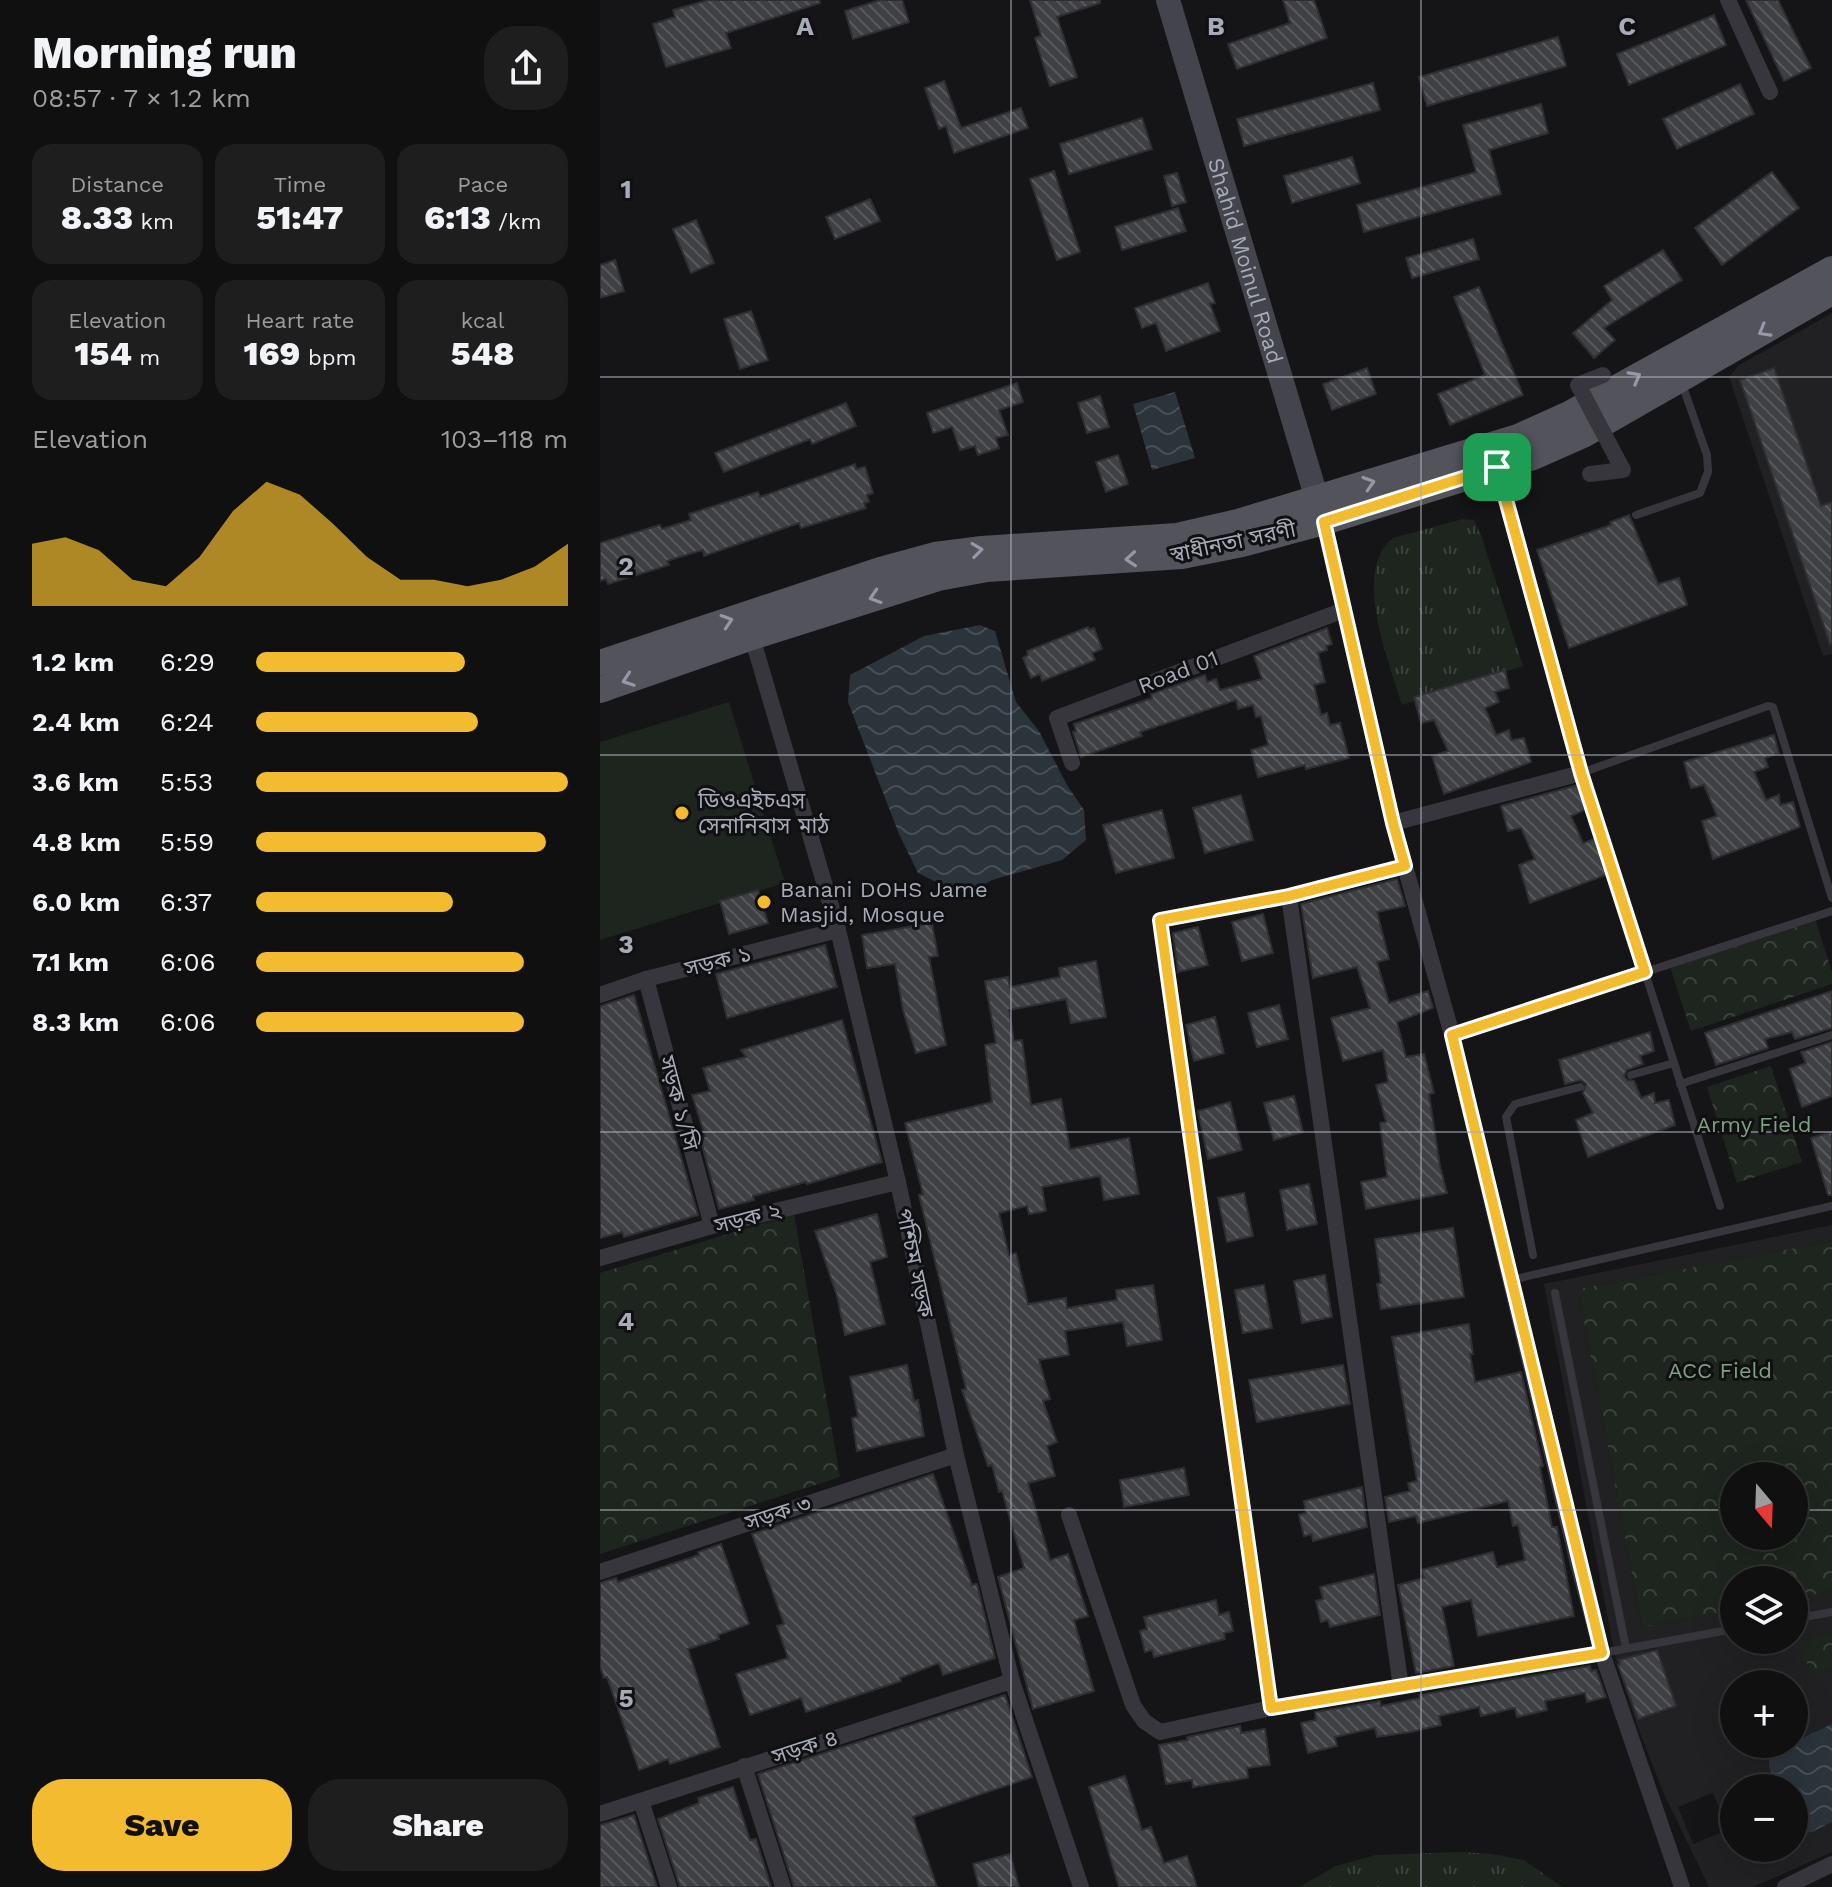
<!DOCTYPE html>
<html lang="en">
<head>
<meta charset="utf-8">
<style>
  body { margin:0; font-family:"Work Sans","Noto Sans Bengali",sans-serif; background:#1e1e1f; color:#f1f3f6; height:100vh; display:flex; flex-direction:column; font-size:30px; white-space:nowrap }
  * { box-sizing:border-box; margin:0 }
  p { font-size:26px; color:#9c9d9f }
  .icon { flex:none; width:44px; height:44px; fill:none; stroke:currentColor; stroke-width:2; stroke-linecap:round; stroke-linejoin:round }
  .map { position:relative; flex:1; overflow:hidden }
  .details { display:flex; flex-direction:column; background:#101011; width:600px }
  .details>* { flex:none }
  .needle { width:52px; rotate:161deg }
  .buttons { position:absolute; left:1120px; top:1462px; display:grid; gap:16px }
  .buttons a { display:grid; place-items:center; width:88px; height:88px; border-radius:50%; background:#101011; box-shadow:0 8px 32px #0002,0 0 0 2px #303031; font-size:40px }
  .pin { position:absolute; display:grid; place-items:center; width:68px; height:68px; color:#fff; margin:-34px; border-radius:16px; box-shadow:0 4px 12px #0006 }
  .round { display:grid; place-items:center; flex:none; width:84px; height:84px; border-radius:32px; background:#1e1e1f }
  .summary { display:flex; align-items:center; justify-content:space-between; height:136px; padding:0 32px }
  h1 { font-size:44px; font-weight:800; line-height:60px }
  .stats { display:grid; grid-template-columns:repeat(3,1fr); gap:12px; height:136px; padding:8px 32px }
  .stats div { display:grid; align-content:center; border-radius:20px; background:#1e1e1f; text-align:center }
  .stats b { font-size:34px; font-weight:800 }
  .stats small { font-size:22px; font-weight:400 }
  .stats p { font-size:22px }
  .chart { height:224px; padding:16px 32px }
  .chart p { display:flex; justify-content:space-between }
  .chart svg { width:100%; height:144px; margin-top:8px; fill:#f3bc30; opacity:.7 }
  .action { display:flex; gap:16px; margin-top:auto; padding:16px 32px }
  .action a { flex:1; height:92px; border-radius:32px; background:#f3bc30; color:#111; font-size:32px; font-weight:800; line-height:92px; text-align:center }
  .action a+a { background:#1e1e1f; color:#f1f3f6 }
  ul { padding:0 32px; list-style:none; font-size:26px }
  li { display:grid; grid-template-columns:128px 96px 1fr; align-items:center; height:60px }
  li i { height:20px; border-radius:10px; background:#f3bc30 }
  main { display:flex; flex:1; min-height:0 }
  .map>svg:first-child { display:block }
  .built { fill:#212124; fill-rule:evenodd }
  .grass { fill:url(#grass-tufts) }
  .park { fill:url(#park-crowns); fill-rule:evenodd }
  .garden { fill:#1d251e }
  .water { fill:url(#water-waves) }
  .building { fill:url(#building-back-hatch); stroke:#2f2f33; stroke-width:2 }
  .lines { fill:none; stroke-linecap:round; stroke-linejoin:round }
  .lane { stroke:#36363c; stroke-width:8 }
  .street { stroke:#36363c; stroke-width:16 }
  .secondary { stroke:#44454c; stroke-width:24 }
  .primary { stroke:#52535b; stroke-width:26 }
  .street-bridge { stroke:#36363c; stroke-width:16 }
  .oneway { stroke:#9699a5 }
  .route-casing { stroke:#fff; stroke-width:16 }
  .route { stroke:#f3bc30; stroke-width:10 }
  .grid { fill:none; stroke:#a7abb7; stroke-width:2; stroke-opacity:0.55 }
  .poi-dot { fill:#f3bc30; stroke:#101012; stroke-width:3 }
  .labels { text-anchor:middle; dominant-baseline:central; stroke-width:6; stroke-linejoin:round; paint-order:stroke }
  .street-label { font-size:22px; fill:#a7abb7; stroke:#101012 }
  .poi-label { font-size:22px; fill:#a7abb7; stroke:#101012; text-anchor:start }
  .park-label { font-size:22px; fill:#7da281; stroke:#101012 }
  .grid-label { font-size:26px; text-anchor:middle; font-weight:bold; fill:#a7abb7; stroke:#101012; stroke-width:6; stroke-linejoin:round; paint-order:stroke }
</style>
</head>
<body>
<main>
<section class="details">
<div class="summary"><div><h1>Morning run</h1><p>08:57 · 7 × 1.2 km</p></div><a class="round"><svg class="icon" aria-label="share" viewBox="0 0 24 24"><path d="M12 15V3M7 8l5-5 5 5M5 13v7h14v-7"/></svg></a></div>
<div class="stats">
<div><p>Distance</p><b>8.33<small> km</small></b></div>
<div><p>Time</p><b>51:47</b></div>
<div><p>Pace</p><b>6:13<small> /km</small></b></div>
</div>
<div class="stats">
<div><p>Elevation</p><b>154<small> m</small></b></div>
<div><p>Heart rate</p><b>169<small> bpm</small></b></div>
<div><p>kcal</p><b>548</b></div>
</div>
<div class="chart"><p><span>Elevation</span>103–118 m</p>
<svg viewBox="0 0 160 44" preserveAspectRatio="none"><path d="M0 44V25L10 23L20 27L30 36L40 38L50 29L60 15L70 6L80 10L90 19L100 29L110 36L120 36L130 38L140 36L150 32L160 25V44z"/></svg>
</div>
<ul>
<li><b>1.2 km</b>6:29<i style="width:67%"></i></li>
<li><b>2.4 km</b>6:24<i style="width:71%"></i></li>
<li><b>3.6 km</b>5:53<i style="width:100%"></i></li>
<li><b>4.8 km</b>5:59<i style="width:93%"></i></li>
<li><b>6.0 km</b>6:37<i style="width:63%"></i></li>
<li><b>7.1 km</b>6:06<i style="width:86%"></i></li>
<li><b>8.3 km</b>6:06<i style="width:86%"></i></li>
</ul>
<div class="action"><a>Save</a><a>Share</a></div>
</section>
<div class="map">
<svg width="1232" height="1887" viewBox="0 0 1232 1887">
  <defs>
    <pattern id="grass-tufts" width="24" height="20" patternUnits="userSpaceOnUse" patternTransform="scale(2)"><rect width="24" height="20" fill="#1d251e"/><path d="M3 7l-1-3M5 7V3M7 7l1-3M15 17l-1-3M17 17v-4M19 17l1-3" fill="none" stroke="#3b423c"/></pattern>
    <pattern id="park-crowns" width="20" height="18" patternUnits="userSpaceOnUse" patternTransform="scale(2)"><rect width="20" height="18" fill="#1d251e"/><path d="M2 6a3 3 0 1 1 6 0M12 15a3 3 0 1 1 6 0" fill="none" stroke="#3b423c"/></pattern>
    <pattern id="water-waves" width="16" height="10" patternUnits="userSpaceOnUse" patternTransform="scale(2)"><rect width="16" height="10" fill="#2b333b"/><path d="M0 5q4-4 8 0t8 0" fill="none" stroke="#474e55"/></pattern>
    <pattern id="building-back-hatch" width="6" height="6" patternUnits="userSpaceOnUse" patternTransform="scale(2)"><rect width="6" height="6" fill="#3f4044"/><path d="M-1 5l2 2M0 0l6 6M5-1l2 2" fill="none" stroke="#58595d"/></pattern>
  </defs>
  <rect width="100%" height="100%" fill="#151517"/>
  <g class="built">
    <path d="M1232,313V654L1223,656L1129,377L1138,366Z"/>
    <path d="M1232,1225V1241L978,1289L1042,1627L1134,1610V1640H1194V1598L1232,1591V1632L1201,1641L1211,1674L1232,1668V1724L1194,1742V1684H1134V1744H1189L1175,1751L1168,1762L1178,1788H1134V1800L1126,1804L1134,1824V1848H1143L1147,1856L1167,1848H1194V1825L1204,1833L1212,1832L1232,1822V1852L1153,1887H1109L1064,1794L1038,1728L1016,1661L944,1284ZM1056,1648L1076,1706L1039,1719L1019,1660ZM1113,1793L1128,1830L1093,1844L1078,1807Z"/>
  </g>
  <g class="grass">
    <path d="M863,519L874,520L881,535L923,666L802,705C790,663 751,571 793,538Z"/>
    <path d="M860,1852L893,1854L924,1860L962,1887H699L736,1866L776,1855Z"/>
  </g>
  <g class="park">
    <path d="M1214,916L1232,972V984L1091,1031L1069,964Z"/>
    <path d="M1171,1066L1202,1162L1137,1183L1107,1087Z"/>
    <path d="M194,1214L240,1477L0,1554V1273Z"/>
    <path d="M1232,1241V1591L1194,1598V1580H1134V1610L1042,1627L978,1289ZM1134,1476H1194V1536H1134Z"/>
    <path d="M1232,1632V1668L1211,1675L1200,1641Z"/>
  </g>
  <path class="garden" d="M129,702L185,883L0,940V742Z"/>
  <g class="water">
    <path d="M575,392L595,458L552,470L533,404Z"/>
    <path d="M380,625L395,631L416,702L439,731L467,785L484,810L486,840L462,860L392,880L364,896L318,873L299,834L248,702L250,675L324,636Z"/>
    <path d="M1232,1724V1822L1212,1832L1204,1833L1194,1825V1788H1178C1173,1775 1162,1761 1175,1751Z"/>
  </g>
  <g class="building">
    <path d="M108,0H219L220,3L126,33L131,48L66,67L53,24L75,17L73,10Z"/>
    <path d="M280,0H302L309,22L253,39L245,11Z"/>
    <path d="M430,0H500V3L457,17L477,77L450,86L435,38L441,36Z"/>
    <path d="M683,0H714L727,38L637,69L628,44L690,23Z"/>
    <path d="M1146,0H1178L1211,68L1184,81Z"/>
    <path d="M1114,15L1126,45L1029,85L1017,54Z"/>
    <path d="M958,37L966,66L827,106L819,77Z"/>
    <path d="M344,81L361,128L421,108L428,128L354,153L346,126L339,129L325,88Z"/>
    <path d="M773,83L780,110L644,146L637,119Z"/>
    <path d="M1140,84L1154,114L1077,149L1063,119Z"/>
    <path d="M941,104L948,133L889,150L901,194L764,232L757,205L876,172L863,125Z"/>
    <path d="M542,118L552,149L469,174L460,144Z"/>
    <path d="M752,157L760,183L692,203L684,176Z"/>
    <path d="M454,171L480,252L457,260L430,179Z"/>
    <path d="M1172,172L1199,208L1122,265L1095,228Z"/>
    <path d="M577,173L586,202L572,206L564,176Z"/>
    <path d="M270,199L280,221L235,239L226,217Z"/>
    <path d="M578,208L586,231L522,250L515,227Z"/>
    <path d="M96,220L114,263L91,273L73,229Z"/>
    <path d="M873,239L879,259L812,278L806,258Z"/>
    <path d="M1063,250L1082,280L1004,328L1015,340L994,358L973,333L1012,300L1004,286Z"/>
    <path d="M15,260L24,291L0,298V265Z"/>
    <path d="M608,283L615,303L610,304L620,331L566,351L556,323L542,328L535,308Z"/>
    <path d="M879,287L923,395L850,425L838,394L885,375L854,297Z"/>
    <path d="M151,311L168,360L140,369L124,319Z"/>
    <path d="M767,368L776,394L732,410L723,384Z"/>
    <path d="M1174,368L1221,506L1232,502V643L1230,644L1140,380Z"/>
    <path d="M417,383L423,402L399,410L408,435L396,438L399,448L378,455L375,446L360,450L352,427L333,433L327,413Z"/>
    <path d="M500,396L509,427L487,433L478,403Z"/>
    <path d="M246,403L256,426L212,444L210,439L124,472L115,453Z"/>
    <path d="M518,455L528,484L506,492L496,462Z"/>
    <path d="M255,464L256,469L265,467L273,493L267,495L269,502L264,503L266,508L201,528L199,523L104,556L103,550L73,559L67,561L69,565L8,584L6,579L0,581V543L60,525L62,529L91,520L89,514L158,492L160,497Z"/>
    <path d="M1029,515L1058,584L1079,578L1087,605L969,648L937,550L1011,525L1010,522Z"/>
    <path d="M488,627L489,630L494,628L502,649L492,653L495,660L442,681L440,674L431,678L423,658L428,655L427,651Z"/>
    <path d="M727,628L732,644L726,646L727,650L718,653L725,682L714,685L721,715L727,713L730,725L740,723L749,758L706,769L705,765L658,777L651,750L668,745L661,716L656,717L653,705L638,709L636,700L540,732L542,736L481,757L473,732L476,731L474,724L552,698L551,694L605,675L607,682L616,679L620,690L662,679L654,656Z"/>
    <path d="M905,670L909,688L895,692L899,702L885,708L896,735L909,730L911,740L924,738L931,762L844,794L832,756L848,751L834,720L821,723L814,697Z"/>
    <path d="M1174,735L1179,753L1165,758L1168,767L1154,772L1166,800L1179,795L1180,805L1193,802L1200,827L1113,859L1102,821L1117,816L1104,785L1091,788L1084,762Z"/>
    <path d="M978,785L985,810L971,816L983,843L995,839L1006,875L930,903L919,865L935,859L921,828L908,831L901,806Z"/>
    <path d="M641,795L653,840L605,853L593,808Z"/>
    <path d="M562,810L574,858L516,873L503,825Z"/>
    <path d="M797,879L805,906L777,912L789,959L777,962L789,1003L828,991L833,1008L797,1022L806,1057L824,1054L834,1093L829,1094L840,1166L847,1193L766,1209L761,1182L787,1177L780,1123L786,1122L776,1085L788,1082L783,1050L743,1061L731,1018L770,1008L757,967L713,978L701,904Z"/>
    <path d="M158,890L168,923L129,934L120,901Z"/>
    <path d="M663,914L673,953L642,961L632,922Z"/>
    <path d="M332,923L338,956L329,957L346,1045L316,1053L303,1010L295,964L267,968L262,935Z"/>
    <path d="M598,927L608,965L578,972L573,933Z"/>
    <path d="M225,945L237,987L127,1018L116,974Z"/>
    <path d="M496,961L506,1017L471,1023L466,999L409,1010L414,1041L422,1040L431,1105L461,1099L470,1149L529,1138L539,1194L504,1200L500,1176L442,1187L446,1211L429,1214L427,1206L399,1213L409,1255L416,1253L428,1304L466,1298L467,1308L517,1300L516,1290L553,1285L562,1340L527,1346L523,1322L465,1331L469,1355L439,1360L450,1399L443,1401L457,1442L447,1446L455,1476L428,1483L450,1560L468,1554L488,1616L474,1620L494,1691L433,1709L398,1577L424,1568L402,1491L399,1492L392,1465L388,1466L362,1390L366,1389L319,1195L323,1194L305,1123L392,1102L385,1045L396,1043L385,981L408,977L410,987L460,977L459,968Z"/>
    <path d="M1232,991V1028L1195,1039L1192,1032L1165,1039L1168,1048L1116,1065L1105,1033Z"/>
    <path d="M34,995L98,1215L24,1237L22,1232L0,1238V1006Z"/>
    <path d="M679,1005L688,1039L657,1047L648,1013Z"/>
    <path d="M615,1017L624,1053L594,1061L586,1025Z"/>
    <path d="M242,1020L282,1162L207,1184L206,1182L153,1196L154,1200L119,1209L100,1137L105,1136L92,1095L110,1091L103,1068L146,1057L141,1050Z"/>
    <path d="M1050,1032L1054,1051L1040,1056L1043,1064L1027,1070L1024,1076L1027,1080L1034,1081L1041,1098L1054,1093L1055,1103L1069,1100L1075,1125L988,1157L976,1120L993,1113L983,1093L986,1084L981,1080L965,1084L959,1060Z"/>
    <path d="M1232,1042V1096L1202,1107L1190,1069L1206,1063L1201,1052Z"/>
    <path d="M694,1096L703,1132L674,1140L664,1103Z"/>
    <path d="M630,1102L642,1150L608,1159L598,1111Z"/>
    <path d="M1232,1132V1195H1228L1211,1138Z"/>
    <path d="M709,1184L717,1224L687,1230L680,1190Z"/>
    <path d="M644,1193L653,1236L627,1242L618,1198Z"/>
    <path d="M277,1214L287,1257L270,1262L285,1324L245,1335L237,1296L215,1231Z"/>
    <path d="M853,1228L864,1297L781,1309L777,1284L781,1283L775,1239Z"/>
    <path d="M725,1275L732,1317L702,1323L694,1281Z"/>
    <path d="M664,1285L672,1328L643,1333L635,1290Z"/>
    <path d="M869,1324L873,1354H870L875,1382L921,1372L943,1466L940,1467L952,1527H957L974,1616L878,1636L871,1600L842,1607L854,1666L816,1673L798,1585L824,1578L821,1570L893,1552L897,1567L925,1560L918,1525L913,1526L908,1501L818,1523L816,1516L789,1522L785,1497L810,1491L808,1483L817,1481L792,1337Z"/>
    <path d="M307,1365L314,1401L318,1400L324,1436L257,1451L252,1418L258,1417L250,1377Z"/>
    <path d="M743,1365L750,1404L657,1422L649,1380Z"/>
    <path d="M584,1468L589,1495L524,1507L520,1480Z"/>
    <path d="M333,1474L372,1585L377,1584L395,1658L343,1675L339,1663L300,1678L301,1681L206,1712L201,1698L150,1715L136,1674L188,1658L177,1626L184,1624L152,1534Z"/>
    <path d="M762,1487L767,1527L713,1541L712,1534L704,1536L699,1515L706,1513L704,1501Z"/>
    <path d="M121,1544L149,1624L118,1635L119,1639L88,1649L120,1747L70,1764L68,1759L39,1770L7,1677L4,1678L0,1666V1583L16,1578L18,1582L99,1555L98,1552Z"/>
    <path d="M774,1574L780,1615L730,1627L728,1620L721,1622L716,1601L723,1599L720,1587Z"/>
    <path d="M616,1600L619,1615L629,1612L633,1631L624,1633L625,1639L554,1657L552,1650L545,1652L540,1631L547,1629L544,1617Z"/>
    <path d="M1057,1650L1076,1706L1038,1719L1018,1665L1020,1664L1019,1660Z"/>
    <path d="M990,1666L991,1671L996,1670L1006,1697L987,1702L985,1693L945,1701L947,1710L917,1717L915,1708L881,1716L879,1707L839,1716L841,1725L811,1732L777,1737L775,1728L735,1737L737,1746L708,1753L701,1723L716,1720L715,1712L780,1701L781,1706L820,1698L819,1695Z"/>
    <path d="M405,1695L432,1777L313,1817L337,1887H194L158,1774Z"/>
    <path d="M640,1726L641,1733L665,1729L670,1765L647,1768L648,1778L593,1787L592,1780L566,1784L559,1745L588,1740L587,1737Z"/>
    <path d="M525,1776L542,1830L551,1827L564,1863L587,1856L597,1887H519L489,1787Z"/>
    <path d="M133,1787L150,1840L156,1839L171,1887H80L58,1819L99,1803L98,1798Z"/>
    <path d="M34,1815L57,1887H0V1825Z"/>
    <path d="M410,1854L419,1887H379L373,1864Z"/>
  </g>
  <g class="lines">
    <g class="lane">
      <path d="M1036,515L1100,493L1108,472L1107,455L1082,384"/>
      <path d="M853,1035L1232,911"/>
      <path d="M1031,1075L1074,1063"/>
      <path d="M1080,1084L1232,1035"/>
      <path d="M1120,1206L981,773L1168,706L1173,707L1232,898"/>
      <path d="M933,1255L906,1117L915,1104L980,1087"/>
      <path d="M911,1280L1232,1206"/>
      <path d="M955,1293L1026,1648"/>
      <path d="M1194,1619L1232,1612"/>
      <path d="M1002,1653L1134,1629"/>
    </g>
    <g class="street">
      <path d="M1128,0L1170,92"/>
      <path d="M724,522L793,823L852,1035L979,1568L1002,1653L1082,1887"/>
      <path d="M152,637L238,930L298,1182L356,1455L412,1681L481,1887"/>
      <path d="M472,763L457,718L744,610"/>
      <path d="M793,823L981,773L897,467"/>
      <path d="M689,896L801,1687"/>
      <path d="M46,979L112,1226"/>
      <path d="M0,995L46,979L238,930"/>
      <path d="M0,1258L112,1226L298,1182"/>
      <path d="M469,1515L533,1705L544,1721L560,1732L671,1708L1002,1653"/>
      <path d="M0,1572L356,1455"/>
      <path d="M671,1708L560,920L689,896L805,866"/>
      <path d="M144,1766L183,1887"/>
      <path d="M41,1801L69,1887"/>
      <path d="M0,1814L412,1681"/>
      <path d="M1185,1887L1232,1864"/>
    </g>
    <path class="secondary" id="s1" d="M568,0L722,516"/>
    <g class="primary">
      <path d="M0,663L280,570L335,555L382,549L577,536L638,522L918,437L971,413L1232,269"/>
      <path d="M0,690L152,637L338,578L387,569L582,556L642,544L724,522L933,457L985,434L1232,292"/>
    </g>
    <path class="street-bridge" d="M990,474L1023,470L978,385L1003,375"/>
  </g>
  <defs><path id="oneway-chevron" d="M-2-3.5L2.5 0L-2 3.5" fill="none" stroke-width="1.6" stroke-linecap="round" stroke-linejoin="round" transform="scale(2)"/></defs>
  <g class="oneway">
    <use href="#oneway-chevron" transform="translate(1164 331) rotate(150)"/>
    <use href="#oneway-chevron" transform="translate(1035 377) rotate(-29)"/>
    <use href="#oneway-chevron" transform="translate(769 483) rotate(-17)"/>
    <use href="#oneway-chevron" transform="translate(377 550) rotate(-7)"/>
    <use href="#oneway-chevron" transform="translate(531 559) rotate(176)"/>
    <use href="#oneway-chevron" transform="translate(275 597) rotate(162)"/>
    <use href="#oneway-chevron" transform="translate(127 621) rotate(-18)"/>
    <use href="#oneway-chevron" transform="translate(28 680) rotate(161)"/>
  </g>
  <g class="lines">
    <defs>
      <path id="route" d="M897,467L981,773L1045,972L852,1035L1002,1653L671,1708L560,920L689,896L805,866L793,823L724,522Z"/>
    </defs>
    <use href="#route" class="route-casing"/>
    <use href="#route" class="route"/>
  </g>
  <path class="grid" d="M411,0V1887M821,0V1887M0,377H1232M0,755H1232M0,1132H1232M0,1510H1134M1194,1510H1232"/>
  <g class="poi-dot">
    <circle cx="82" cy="813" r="8"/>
    <circle cx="164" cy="902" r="8"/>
  </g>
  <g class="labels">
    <g class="street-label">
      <text stroke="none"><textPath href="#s1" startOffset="272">Shahid Moinul Road</textPath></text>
      <text transform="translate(633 542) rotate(-12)">স্বাধীনতা সরণী</text>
      <text transform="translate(578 672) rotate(-21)">Road 01</text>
      <text transform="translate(118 961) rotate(-14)">সড়ক ১</text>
      <text transform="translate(79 1103) rotate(75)">সড়ক ১/সি</text>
      <text transform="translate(148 1218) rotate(-14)">সড়ক ২</text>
      <text transform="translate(315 1263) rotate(78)">পশ্চিম সড়ক</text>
      <text transform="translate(178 1513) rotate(-18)">সড়ক ৩</text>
      <text transform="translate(205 1747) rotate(-18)">সড়ক ৪</text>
    </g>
    <g class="poi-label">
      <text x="98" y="800">ডিওএইচএস<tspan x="98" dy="25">সেনানিবাস মাঠ</tspan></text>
      <text x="180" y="889">Banani DOHS Jame<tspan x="180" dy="25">Masjid, Mosque</tspan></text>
    </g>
    <g class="park-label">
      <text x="1154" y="1124">Army Field</text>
      <text x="1120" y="1370">ACC Field</text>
    </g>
  </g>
  <g class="grid-label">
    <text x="205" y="35">A</text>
    <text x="616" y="35">B</text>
    <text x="1027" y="35">C</text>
    <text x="26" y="198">1</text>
    <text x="26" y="575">2</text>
    <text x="26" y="953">3</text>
    <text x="26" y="1330">4</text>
    <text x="26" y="1707">5</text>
  </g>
</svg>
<div class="buttons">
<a><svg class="needle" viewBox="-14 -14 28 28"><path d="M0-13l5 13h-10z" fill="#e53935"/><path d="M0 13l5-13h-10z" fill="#9c9d9f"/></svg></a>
<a><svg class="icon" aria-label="layers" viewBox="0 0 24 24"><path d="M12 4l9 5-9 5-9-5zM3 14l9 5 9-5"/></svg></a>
<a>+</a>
<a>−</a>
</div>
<div class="pin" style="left:897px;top:467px;background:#1e9e55"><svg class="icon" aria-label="arrive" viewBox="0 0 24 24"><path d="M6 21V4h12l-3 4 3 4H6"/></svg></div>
</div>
</main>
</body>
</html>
